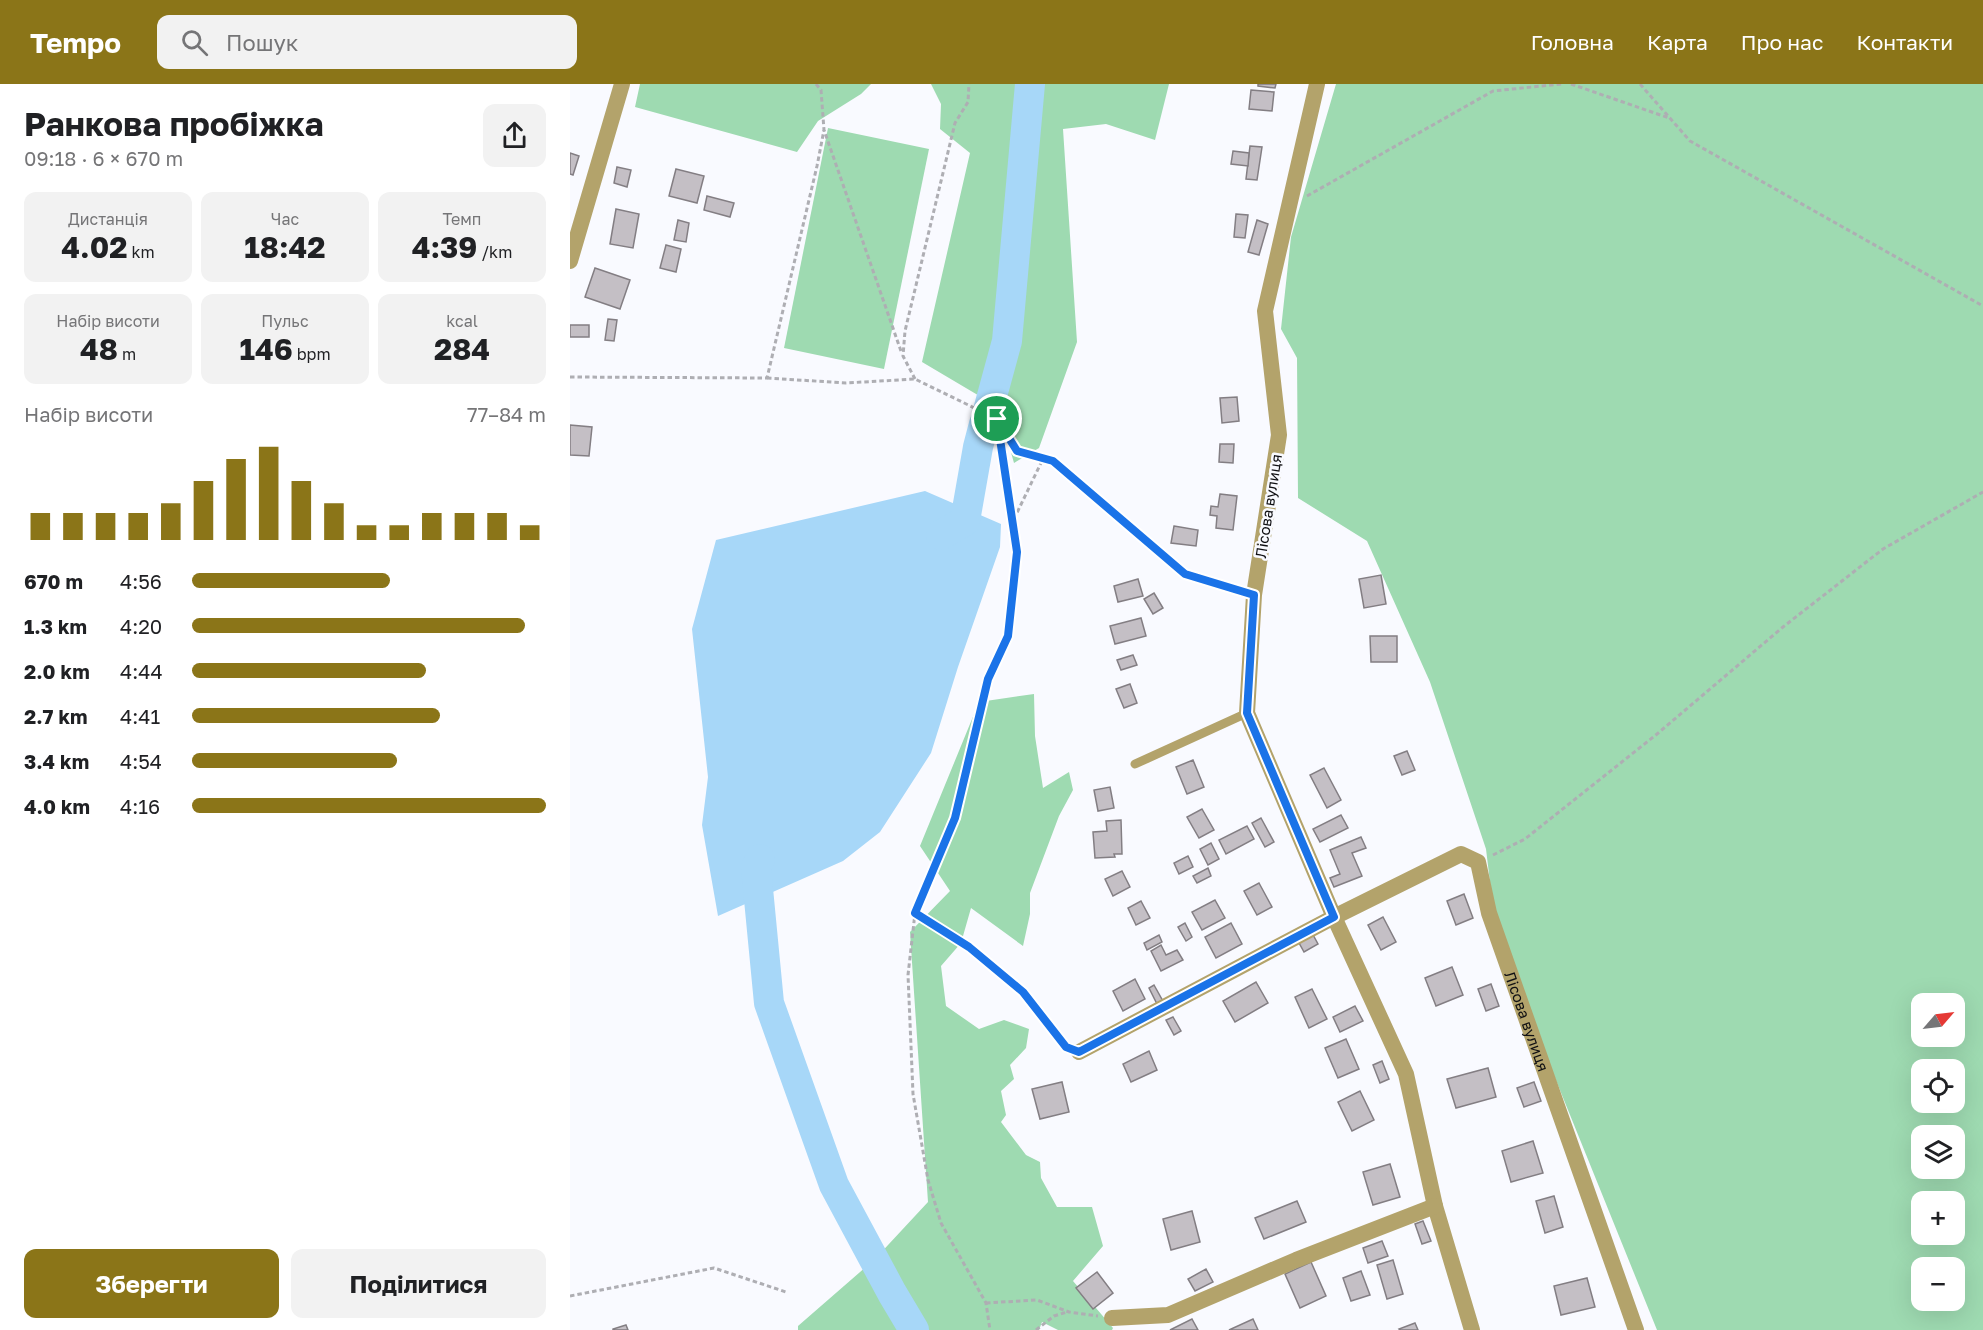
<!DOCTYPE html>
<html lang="uk">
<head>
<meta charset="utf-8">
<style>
  body { margin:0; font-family:"Golos Text",sans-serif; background:#f2f2f2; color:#202124; height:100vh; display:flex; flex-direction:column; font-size:22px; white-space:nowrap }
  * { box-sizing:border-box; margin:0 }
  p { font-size:20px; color:#757577 }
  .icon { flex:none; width:33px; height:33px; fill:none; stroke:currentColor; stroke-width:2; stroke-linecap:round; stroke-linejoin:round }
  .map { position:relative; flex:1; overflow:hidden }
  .drawer { display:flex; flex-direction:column; background:#fff; width:570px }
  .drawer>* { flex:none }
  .needle { width:39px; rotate:62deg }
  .buttons { position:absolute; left:1341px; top:909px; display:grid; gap:12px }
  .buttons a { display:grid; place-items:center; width:54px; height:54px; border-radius:12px; background:#fff; box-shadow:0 6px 24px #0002; font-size:30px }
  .pin { position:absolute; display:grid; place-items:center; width:51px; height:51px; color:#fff; margin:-26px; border:3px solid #fff; border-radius:50%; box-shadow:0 2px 6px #0007 }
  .round { display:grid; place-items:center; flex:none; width:63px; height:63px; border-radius:12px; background:#f2f2f2 }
  .summary { display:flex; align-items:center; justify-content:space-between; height:102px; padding:0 24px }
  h1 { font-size:33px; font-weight:700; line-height:45px }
  .metrics { display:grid; grid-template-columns:repeat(3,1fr); gap:9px; height:102px; padding:6px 24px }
  .metrics div { display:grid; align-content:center; border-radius:12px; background:#f2f2f2; text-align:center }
  .metrics b { font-size:30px; font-weight:700 }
  .metrics small { font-size:16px; font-weight:400 }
  .metrics p { font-size:16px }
  .chart { height:168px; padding:12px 24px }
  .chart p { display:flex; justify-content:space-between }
  .chart svg { width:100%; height:108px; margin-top:6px; stroke:#8b7518; stroke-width:6 }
  .cta { display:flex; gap:12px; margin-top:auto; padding:12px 24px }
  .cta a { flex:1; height:69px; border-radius:12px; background:#8b7518; color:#fff; font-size:24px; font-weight:700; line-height:69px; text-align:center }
  .cta a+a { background:#f2f2f2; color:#202124 }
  ul { padding:0 24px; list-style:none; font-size:20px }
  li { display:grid; grid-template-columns:96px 72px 1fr; align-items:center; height:45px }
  li i { height:15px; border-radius:8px; background:#8b7518 }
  header { display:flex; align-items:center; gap:36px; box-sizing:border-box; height:84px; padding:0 30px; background:#8b7518; color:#fff }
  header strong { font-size:28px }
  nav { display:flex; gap:33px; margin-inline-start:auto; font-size:21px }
  .search { width:420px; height:54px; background:#f2f2f2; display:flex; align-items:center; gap:15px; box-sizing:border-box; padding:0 21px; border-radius:12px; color:#757577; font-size:22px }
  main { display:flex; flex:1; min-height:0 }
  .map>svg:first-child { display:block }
  .green { fill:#9edab1; fill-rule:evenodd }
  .water { fill:#a7d7f8 }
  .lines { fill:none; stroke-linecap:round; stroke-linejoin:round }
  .river { stroke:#a7d7f8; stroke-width:30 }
  .building { fill:#c4bfc5; stroke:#837e83; stroke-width:1.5 }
  .path { stroke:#aeaeb3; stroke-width:3; stroke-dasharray:4.5 3; stroke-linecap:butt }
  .service { stroke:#b3a36b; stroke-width:9 }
  .minor { stroke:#b3a36b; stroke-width:16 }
  .route-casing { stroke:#fff; stroke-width:12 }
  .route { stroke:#1a73e8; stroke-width:8 }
  .labels { text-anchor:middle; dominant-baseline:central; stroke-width:5; stroke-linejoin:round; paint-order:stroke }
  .street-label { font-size:15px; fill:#101013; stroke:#f9faff }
</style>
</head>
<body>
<header>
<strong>Tempo</strong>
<div class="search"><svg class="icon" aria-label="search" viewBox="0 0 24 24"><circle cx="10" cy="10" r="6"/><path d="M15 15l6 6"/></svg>Пошук</div>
<nav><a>Головна</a><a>Карта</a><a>Про нас</a><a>Контакти</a></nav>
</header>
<main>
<section class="drawer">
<div class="summary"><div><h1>Ранкова пробіжка</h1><p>09:18 · 6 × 670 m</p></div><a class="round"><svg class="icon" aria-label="share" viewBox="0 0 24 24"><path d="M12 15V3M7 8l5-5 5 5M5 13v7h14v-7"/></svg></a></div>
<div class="metrics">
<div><p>Дистанція</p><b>4.02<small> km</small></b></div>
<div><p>Час</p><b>18:42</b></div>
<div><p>Темп</p><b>4:39<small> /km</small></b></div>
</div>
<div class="metrics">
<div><p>Набір висоти</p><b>48<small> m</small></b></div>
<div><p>Пульс</p><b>146<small> bpm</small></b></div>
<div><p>kcal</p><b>284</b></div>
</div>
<div class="chart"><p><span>Набір висоти</span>77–84 m</p>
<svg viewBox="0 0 160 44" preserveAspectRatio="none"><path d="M5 44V33M15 44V33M25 44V33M35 44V33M45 44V29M55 44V20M65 44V11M75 44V6M85 44V20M95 44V29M105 44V38M115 44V38M125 44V33M135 44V33M145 44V33M155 44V38"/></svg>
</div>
<ul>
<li><b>670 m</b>4:56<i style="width:56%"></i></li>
<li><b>1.3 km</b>4:20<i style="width:94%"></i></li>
<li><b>2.0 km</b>4:44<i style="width:66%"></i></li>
<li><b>2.7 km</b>4:41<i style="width:70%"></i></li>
<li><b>3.4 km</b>4:54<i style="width:58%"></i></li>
<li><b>4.0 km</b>4:16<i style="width:100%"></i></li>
</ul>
<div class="cta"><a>Зберегти</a><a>Поділитися</a></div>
</section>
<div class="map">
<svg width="1413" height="1246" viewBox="0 0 1413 1246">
  <rect width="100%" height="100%" fill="#f9faff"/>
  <g class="green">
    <path d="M70,0H301L291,10L248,37L227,68L65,23Z"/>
    <path d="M361,0H599L585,56L536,40L493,45L507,258L469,364L444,379L428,323L352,278L400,69L370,45L371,20Z"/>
    <path d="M766,0H1413V1246H1087L926,848L916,765L860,598L797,457L728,414L727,274L711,245L721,153ZM1352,920H1384V952H1352ZM1352,986H1384V1018H1352ZM1352,1052H1384V1084H1352ZM1352,1118H1384V1150H1352ZM1352,1184H1384V1216H1352Z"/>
    <path d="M258,44L359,65L314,285L214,264Z"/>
    <path d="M464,610L465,652L473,704L499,688L503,706L489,732L460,809V830L453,862L401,824L391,859L371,882L376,922L409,945L434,936L459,945L456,964L440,981L444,995L431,1007L436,1031L431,1038L456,1071L470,1078L471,1094L487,1123H522L533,1162L503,1197L543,1244L542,1246H488L472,1238L469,1246H228V1242L305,1175L358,1118L340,848L380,807L350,762L409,618Z"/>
  </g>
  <path class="water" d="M355,407L431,440L430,463L388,583L361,669L310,748L273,777L148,832L132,741L138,693L122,545L146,456Z"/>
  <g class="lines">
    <g class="river">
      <path d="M419,323L437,257L460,0"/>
      <path d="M371,451L395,437L408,363L414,340"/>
      <path d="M190,775L186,784L199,919L264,1101L322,1209L344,1246"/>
    </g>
  </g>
  <g class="building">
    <path d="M688,0H706L705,4L688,2Z"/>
    <path d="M681,6L704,8L702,27L679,25Z"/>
    <path d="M680,62L692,63L687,96L676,95Z"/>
    <path d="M663,67L679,69L678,82L661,80Z"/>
    <path d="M0,69L9,72L3,91L0,90Z"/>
    <path d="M47,83L61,86L57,103L44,99Z"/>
    <path d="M106,85L134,92L127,119L99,112Z"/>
    <path d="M137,112L164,119L160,133L134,126Z"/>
    <path d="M46,125L69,130L63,164L40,160Z"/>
    <path d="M666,130L678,131L675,154L664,153Z"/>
    <path d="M108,136L119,139L116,158L104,156Z"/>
    <path d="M687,136L698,140L689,171L678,168Z"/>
    <path d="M96,161L111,165L106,188L90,184Z"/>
    <path d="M25,184L60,196L50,225L15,213Z"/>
    <path d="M38,235L47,236L44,257L35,256Z"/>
    <rect x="0" y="241" width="19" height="12"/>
    <path d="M667,313L669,337L652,339L650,314Z"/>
    <path d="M0,341L22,343L19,372L0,371Z"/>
    <path d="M650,360H664L663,379L649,378Z"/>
    <path d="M650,410L667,412L663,446L646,444L647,432L640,431L641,422L648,423Z"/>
    <path d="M604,442L628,446L626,462L601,459Z"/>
    <path d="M811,491L816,520L794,524L789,495Z"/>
    <path d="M568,495L573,512L548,518L544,502Z"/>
    <path d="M584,509L593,524L583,530L574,515Z"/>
    <path d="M571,534L576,552L545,560L540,542Z"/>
    <path d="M800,552H827V578H801Z"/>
    <path d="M563,571L567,581L551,586L547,576Z"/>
    <path d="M560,600L567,619L554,624L546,605Z"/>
    <path d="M837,667L845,686L832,691L824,672Z"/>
    <path d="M623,676L634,703L617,710L606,683Z"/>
    <path d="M754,684L771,716L757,724L740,691Z"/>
    <path d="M540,703L544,724L528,727L524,706Z"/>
    <path d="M632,725L644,746L629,754L617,733Z"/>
    <path d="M771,731L778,744L750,758L743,745Z"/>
    <path d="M691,734L704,758L695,763L682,739Z"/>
    <path d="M551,736L552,770H544L545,773L525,774L523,748L537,747L536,737Z"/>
    <path d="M677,742L684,755L656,770L649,756Z"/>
    <path d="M791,753L796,764L782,769L792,792L764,803L760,794L770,790L760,766Z"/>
    <path d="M641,759L649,775L638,781L630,765Z"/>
    <path d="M618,772L623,783L609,790L604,779Z"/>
    <path d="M638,784L641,792L627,799L623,792Z"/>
    <path d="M552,787L560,803L543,812L535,795Z"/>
    <path d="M689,799L702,823L687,831L674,807Z"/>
    <path d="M894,810L903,834L886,841L877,817Z"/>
    <path d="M645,816L655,834L632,846L622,828Z"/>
    <path d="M571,817L580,834L566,841L558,824Z"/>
    <path d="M813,833L826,858L811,866L798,841Z"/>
    <path d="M615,839L622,853L616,857L608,843Z"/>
    <path d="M661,839L672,860L646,874L635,853Z"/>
    <path d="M742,849L748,860L734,868L728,857Z"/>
    <path d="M589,851L592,858L577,866L574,859Z"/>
    <path d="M591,861L596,871L607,866L613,876L591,887L581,867Z"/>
    <path d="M882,883L893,911L866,922L855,894Z"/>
    <path d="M565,895L575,915L553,927L543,907Z"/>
    <path d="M686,898L698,919L665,938L653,917Z"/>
    <path d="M921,900L929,922L916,927L908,905Z"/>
    <path d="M584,901L594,919L588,922L579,904Z"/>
    <path d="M742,905L757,935L739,944L725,913Z"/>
    <path d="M785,922L793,937L770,948L763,933Z"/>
    <path d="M603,933L611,947L604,951L596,936Z"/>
    <path d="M776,955L789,985L768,994L755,964Z"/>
    <path d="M579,967L587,986L561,998L553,980Z"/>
    <path d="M812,977L819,995L810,999L803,981Z"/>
    <path d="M918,984L926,1013L886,1024L877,995Z"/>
    <path d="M492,998L499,1028L470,1035L462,1005Z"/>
    <path d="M964,998L971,1017L954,1023L947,1004Z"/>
    <path d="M790,1007L804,1036L782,1047L768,1018Z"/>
    <path d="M963,1057L973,1089L941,1098L932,1067Z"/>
    <path d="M820,1080L830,1113L803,1121L793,1088Z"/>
    <path d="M984,1112L993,1143L975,1149L966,1117Z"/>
    <path d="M727,1117L736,1138L694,1155L685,1134Z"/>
    <path d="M622,1127L630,1158L601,1166L593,1135Z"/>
    <path d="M853,1137L861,1157L852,1160L845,1140Z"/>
    <path d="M812,1157L818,1172L798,1179L793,1164Z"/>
    <path d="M823,1176L833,1210L817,1215L807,1181Z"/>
    <path d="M741,1178L756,1212L730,1224L715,1190Z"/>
    <path d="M636,1185L643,1198L625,1207L618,1195Z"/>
    <path d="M791,1187L800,1211L781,1217L773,1194Z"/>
    <path d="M527,1188L543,1209L523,1225L506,1204Z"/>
    <path d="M1017,1194L1025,1223L991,1231L984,1202Z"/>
    <path d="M622,1235L628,1246H600Z"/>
    <path d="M683,1235L688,1246H659Z"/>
    <path d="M845,1239L848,1246H830L829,1245Z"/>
    <path d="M56,1241L58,1246H43V1245Z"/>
  </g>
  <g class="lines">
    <g class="path">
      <path d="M246,0L251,6L254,46L332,270"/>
      <path d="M1001,0L1099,34"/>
      <path d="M1070,0L1120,57L1413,222"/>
      <path d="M737,112L923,7L992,0"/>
      <path d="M0,293L197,294L247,82L254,46"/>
      <path d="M197,294L276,299L345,295L427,335L447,468L438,552L418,595L385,734L345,829L338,891L343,1010L358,1096L371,1139L416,1219L420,1246"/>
      <path d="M345,295L333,272L335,247L385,39L398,18L399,0"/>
      <path d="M428,337L447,367L473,374"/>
      <path d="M444,435L471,379"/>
      <path d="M923,771L955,755L1087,650L1213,543L1313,465L1413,408"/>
      <path d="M345,829L399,863L453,908L496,962"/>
      <path d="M0,1212L144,1184L216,1208"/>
      <path d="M416,1219L467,1216L499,1228L528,1232"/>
      <path d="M466,1246L484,1232L497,1228"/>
    </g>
    <g class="service">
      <path d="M483,377L615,490L684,511"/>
      <path d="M565,680L677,629"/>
    </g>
    <g class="minor">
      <path d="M747,0L695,227L709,351L684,511L677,629L764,833L836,990L865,1122L902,1246"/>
      <path d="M0,177L52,0"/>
      <path id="s1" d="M509,968L764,833L891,770L908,778L919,829L1066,1246"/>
      <path d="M542,1234L598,1231L726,1176L865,1122"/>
    </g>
  </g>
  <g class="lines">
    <defs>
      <path id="route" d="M427,335L447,367L483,377L615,490L684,511L677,629L764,833L509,968L496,963L453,908L399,863L345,829L385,734L418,595L438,552L447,468Z"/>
    </defs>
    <use href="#route" class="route-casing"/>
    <use href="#route" class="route"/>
  </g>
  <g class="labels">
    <g class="street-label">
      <text transform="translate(698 422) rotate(-81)">Лісова вулиця</text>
      <text stroke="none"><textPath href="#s1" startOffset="616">Лісова вулиця</textPath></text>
    </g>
  </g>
</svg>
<div class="buttons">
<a><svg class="needle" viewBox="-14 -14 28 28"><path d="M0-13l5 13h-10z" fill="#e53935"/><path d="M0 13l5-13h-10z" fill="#757577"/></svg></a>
<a><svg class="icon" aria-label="locate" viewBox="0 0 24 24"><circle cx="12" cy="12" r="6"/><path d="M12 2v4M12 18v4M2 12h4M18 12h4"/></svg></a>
<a><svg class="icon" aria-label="layers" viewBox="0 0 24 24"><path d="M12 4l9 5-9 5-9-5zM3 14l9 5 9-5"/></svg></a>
<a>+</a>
<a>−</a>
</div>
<div class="pin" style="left:427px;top:335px;background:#1e9e55"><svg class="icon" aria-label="arrive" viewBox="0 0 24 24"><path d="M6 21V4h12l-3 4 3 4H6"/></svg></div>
</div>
</main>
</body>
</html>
